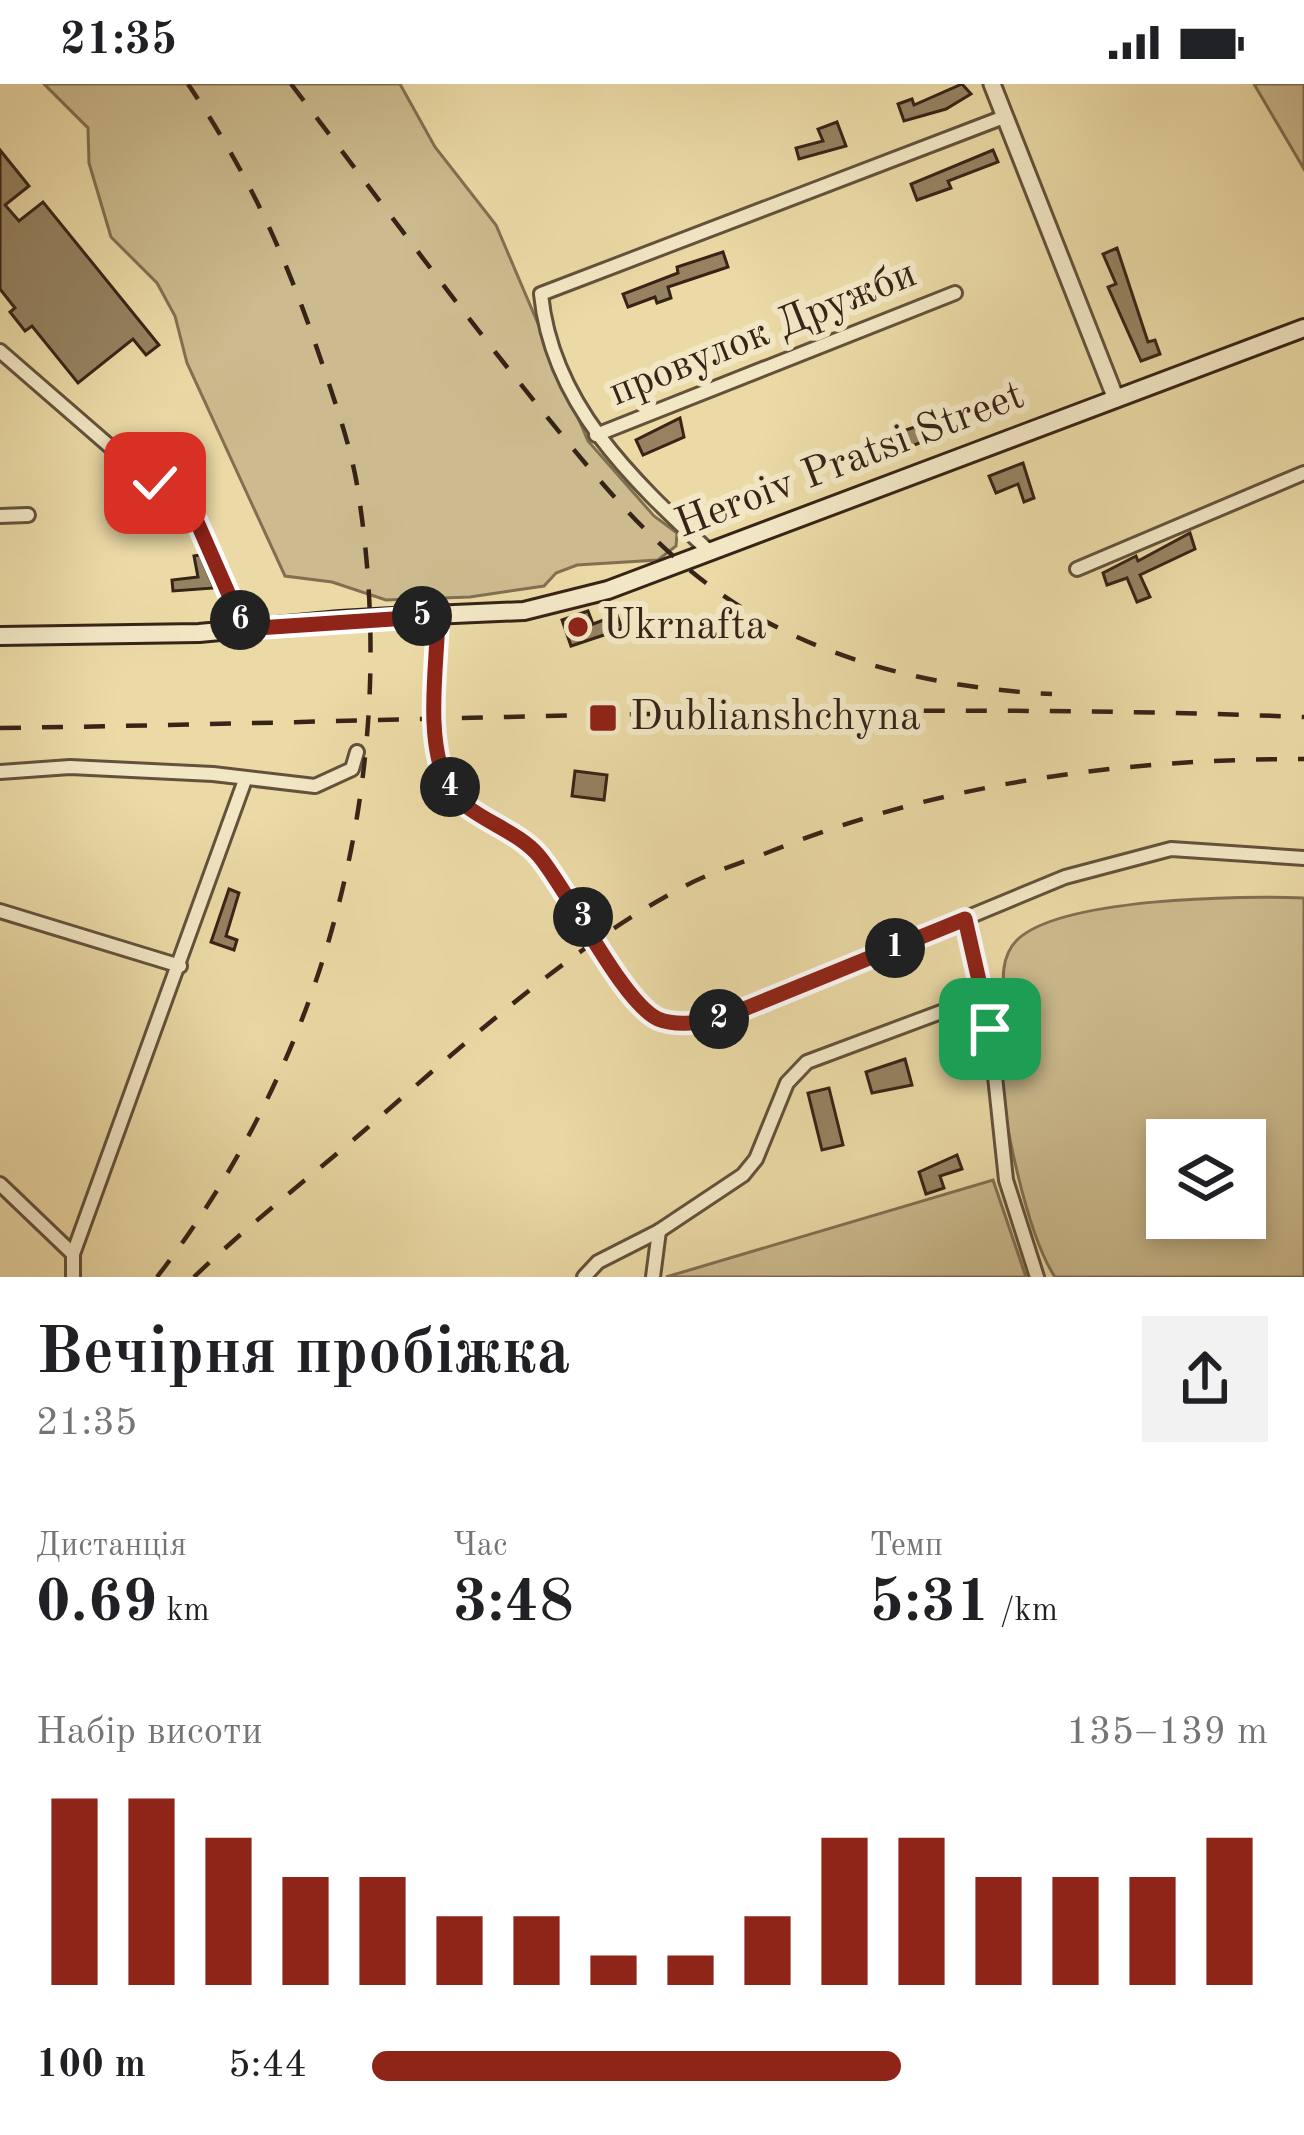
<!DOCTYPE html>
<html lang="uk">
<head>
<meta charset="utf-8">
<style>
  body { margin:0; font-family:"Old Standard TT",serif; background:#f2f2f2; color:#202124; height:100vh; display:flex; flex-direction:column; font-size:45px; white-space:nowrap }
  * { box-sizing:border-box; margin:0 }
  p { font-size:39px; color:#757577 }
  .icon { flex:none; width:66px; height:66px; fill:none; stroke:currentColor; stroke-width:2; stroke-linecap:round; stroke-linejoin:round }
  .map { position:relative; height:1193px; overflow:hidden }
  .panel { display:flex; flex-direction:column; background:#fff; flex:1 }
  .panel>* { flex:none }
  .controls { position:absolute; left:1146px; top:1035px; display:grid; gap:24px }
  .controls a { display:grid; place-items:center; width:120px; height:120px; border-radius:0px; background:#fff; box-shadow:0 6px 18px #0003; font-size:60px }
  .pin { position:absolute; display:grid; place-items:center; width:102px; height:102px; color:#fff; margin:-51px; border-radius:24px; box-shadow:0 6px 18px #0006 }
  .km { position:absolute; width:60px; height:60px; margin:-30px; border-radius:50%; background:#222; color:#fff; font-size:33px; line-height:60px; text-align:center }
  .round { display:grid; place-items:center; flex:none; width:126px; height:126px; border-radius:0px; background:#f2f2f2 }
  .headline { display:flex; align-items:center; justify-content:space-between; height:204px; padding:0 36px }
  h1 { font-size:66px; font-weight:700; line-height:90px }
  .figures { display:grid; grid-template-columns:repeat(3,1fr); gap:18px; height:204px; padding:12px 36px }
  .figures div { display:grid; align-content:center }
  .figures b { font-size:60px; font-weight:700 }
  .figures small { font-size:33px; font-weight:400 }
  .figures p { font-size:33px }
  .chart { height:336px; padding:24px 36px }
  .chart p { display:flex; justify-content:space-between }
  .chart svg { width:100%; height:216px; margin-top:12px; stroke:#8f2418; stroke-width:6 }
  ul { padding:0 36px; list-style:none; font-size:39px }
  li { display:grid; grid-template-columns:192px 144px 1fr; align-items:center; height:90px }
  li i { height:30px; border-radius:15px; background:#8f2418 }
  .status { display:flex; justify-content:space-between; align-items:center; height:84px; padding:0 60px; background:#fff; direction:ltr }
  .status svg { height:33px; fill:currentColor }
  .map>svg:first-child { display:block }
  .green { fill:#ccbb8e; stroke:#826f52; stroke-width:3; fill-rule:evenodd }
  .building { fill:#958261; stroke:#372317; stroke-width:3 }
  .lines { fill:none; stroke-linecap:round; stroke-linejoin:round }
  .minor-casing { stroke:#64513b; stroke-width:18 }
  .tertiary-casing { stroke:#64513b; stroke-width:21 }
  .secondary-casing { stroke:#372317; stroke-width:22 }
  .minor { stroke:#f2e7c5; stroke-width:12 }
  .tertiary { stroke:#f2e7c5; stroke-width:15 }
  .secondary { stroke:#f2e7c5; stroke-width:16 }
  .rail { stroke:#372317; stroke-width:4.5; stroke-dasharray:21 21; stroke-linecap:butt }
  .secondary-bridge-casing { stroke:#372317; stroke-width:22; stroke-linecap:butt }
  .secondary-bridge { stroke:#f2e7c5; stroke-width:16 }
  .route-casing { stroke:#fff; stroke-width:24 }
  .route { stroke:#8f2418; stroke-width:15 }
  .poi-dot { fill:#8f2418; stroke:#f2e7c5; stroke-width:4.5 }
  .labels { text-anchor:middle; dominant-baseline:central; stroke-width:12; stroke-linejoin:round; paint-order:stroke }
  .street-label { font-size:42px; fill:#372317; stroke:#f2e7c5 }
  .poi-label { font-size:42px; fill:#372317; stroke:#f2e7c5; text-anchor:start }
</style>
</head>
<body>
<div class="status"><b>21:35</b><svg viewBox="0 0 49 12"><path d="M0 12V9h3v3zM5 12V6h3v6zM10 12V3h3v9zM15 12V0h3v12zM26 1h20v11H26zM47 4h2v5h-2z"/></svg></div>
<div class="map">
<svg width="1304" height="1193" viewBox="0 0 1304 1193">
  <rect width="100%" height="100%" fill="#ebdaa6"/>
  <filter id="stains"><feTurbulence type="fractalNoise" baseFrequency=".00167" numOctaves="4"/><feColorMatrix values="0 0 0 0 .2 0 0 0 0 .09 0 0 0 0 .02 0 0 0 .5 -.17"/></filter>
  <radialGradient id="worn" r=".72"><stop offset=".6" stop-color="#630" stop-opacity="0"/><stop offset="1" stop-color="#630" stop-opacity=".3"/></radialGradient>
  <g class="green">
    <path d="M44,0H400L435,63L496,141L588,357L654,432L677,449L676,462L658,476L577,481L556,489L544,502L470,513L386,516L332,498L285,492L187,279L175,232L157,199L111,153L89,79L88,44Z"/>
    <path d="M1254,0H1304V85Z"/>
    <path d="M1304,814V1193H1055C1027,1151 1002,1032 1000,980C1000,965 1006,950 1006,935C1005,909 996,877 1017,856C1060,814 1242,811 1304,814ZM1167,1056H1245V1134H1167Z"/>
    <path d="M993,1096L1026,1193H666Z"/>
  </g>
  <g class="building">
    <path d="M962,0L971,10L946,25L904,37L898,20L912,15L914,21Z"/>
    <path d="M837,38L846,62L799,75L796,64L823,57L818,45Z"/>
    <path d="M0,66L29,102L5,121L19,137L43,118L159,261L146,271L133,255L78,299L32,242L25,247L10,228L15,224L0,205Z"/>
    <path d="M993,66L998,78L948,97L951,104L917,116L911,100Z"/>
    <path d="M1117,164L1148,258L1155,256L1160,270L1141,277L1108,203L1116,200L1103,170Z"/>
    <path d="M723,168L728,183L668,203L671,214L657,219L655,213L628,223L623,210L678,189L677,183Z"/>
    <path d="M996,315L1001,326L902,366L900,361L878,369L874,357Z"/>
    <path d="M680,334L684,353L643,371L636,356Z"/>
    <path d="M1023,379L1034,414L1024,418L1018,400L996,409L989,392Z"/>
    <path d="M1190,449L1195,465L1140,491L1150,513L1137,518L1127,494L1107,501L1103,489L1136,472L1138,477Z"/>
    <path d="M200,471L214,504L173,507L172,496L198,493L194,472Z"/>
    <path d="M588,527L593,540L617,531L622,545L571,562L562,536Z"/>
    <path d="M575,687L607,691L604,716L572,712Z"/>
    <path d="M229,805L239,809L226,852L237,856L234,866L211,858Z"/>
    <path d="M905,975L912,1001L872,1009L866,988Z"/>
    <path d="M829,1004L843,1061L822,1066L808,1009Z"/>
    <path d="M957,1071L962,1085L940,1092L944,1104L926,1110L919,1088Z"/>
  </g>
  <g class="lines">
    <defs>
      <g id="minor">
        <path d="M0,267L197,438L244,545"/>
        <path d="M596,351L955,209"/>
        <path d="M0,432L28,431"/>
        <path d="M711,469C634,397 552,322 541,210L1004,33"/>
        <path d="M1077,485L1304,389"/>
        <path d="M438,532C437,582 425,651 446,698C462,733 514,742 539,772C570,809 622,918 658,935C678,944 702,938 722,935L1065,793L1171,765L1304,774"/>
        <path d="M0,688L70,683L213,690L315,702L352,685L357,668"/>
        <path d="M0,827L180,882"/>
        <path d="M965,835L990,945L1006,1096L1037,1193"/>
        <path d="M0,1100L73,1170V1193"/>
        <path d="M73,1170L245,696"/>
        <path d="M584,1193L598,1178L659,1147L743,1091L756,1075L787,999L807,978L984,912"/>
        <path d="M653,1193L659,1147"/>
      </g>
      <path id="tertiary" d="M992,0L1116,315"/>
      <g id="secondary">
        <path d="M410,532L524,527L608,506L1304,244"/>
        <path d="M0,552L199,549L340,536"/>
      </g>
    </defs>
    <use href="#minor" class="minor-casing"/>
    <use href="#tertiary" class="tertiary-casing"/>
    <use href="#secondary" class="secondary-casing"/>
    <use href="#minor" class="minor"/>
    <use href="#tertiary" class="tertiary"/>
    <use href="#secondary" class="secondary"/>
    <g class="rail">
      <path d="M291,0C372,106 451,214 535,318C600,398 664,480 756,532C846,583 949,605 1052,610"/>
      <path d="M0,644C434,638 870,616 1304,633"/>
      <path d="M157,1193C329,970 402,686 358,407C352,367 337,324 324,285C287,175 253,97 188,0"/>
      <path d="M194,1193C248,1141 309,1094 366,1045C462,962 572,861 685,802C711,788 742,779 769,768C940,699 1120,675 1304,675"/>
    </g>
    <defs>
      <path id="secondary-bridge" d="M340,536L410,532"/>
    </defs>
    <use href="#secondary-bridge" class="secondary-bridge-casing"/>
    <use href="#secondary-bridge" class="secondary-bridge"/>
  </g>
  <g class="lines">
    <defs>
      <path id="route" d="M155,399L197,438L244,545L438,532C437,582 425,651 446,698C462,733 514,742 539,772C570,809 622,918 658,935C678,943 702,938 722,934L965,835L990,945"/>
    </defs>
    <use href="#route" class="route-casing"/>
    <use href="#route" class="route"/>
  </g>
  <g class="poi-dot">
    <circle cx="578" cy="543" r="12"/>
    <rect x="588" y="619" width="30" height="30" rx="6"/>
  </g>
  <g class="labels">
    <g class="street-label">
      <text transform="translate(763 250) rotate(-22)">провулок Дружби</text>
      <text transform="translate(850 377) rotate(-21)">Heroiv Pratsi Street</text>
    </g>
    <g class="poi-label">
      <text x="602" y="543">Ukrnafta</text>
      <text x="630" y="634">Dublianshchyna</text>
    </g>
  </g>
  <rect width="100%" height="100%" filter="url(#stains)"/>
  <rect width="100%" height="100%" fill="url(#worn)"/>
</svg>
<div class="controls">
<a><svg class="icon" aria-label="layers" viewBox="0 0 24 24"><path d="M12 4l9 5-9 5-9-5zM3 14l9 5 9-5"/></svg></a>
</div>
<div class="pin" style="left:990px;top:945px;background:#1e9e55"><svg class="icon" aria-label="arrive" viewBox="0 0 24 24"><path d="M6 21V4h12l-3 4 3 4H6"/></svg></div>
<div class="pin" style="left:155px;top:399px;background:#d93025"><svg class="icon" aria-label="check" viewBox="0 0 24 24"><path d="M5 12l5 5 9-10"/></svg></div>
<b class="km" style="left:895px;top:864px">1</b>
<b class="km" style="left:719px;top:935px">2</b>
<b class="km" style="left:583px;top:833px">3</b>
<b class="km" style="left:450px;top:703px">4</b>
<b class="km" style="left:422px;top:532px">5</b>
<b class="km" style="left:240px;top:536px">6</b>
</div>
<section class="panel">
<div class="headline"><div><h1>Вечірня пробіжка</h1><p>21:35</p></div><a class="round"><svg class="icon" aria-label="share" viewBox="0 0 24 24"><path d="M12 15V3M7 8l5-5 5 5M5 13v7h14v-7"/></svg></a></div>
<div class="figures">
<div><p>Дистанція</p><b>0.69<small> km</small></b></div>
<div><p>Час</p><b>3:48</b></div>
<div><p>Темп</p><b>5:31<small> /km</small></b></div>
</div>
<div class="chart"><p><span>Набір висоти</span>135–139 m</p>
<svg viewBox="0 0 160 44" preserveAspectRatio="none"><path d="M5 44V6M15 44V6M25 44V14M35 44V22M45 44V22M55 44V30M65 44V30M75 44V38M85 44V38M95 44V30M105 44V14M115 44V14M125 44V22M135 44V22M145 44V22M155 44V14"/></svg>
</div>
<ul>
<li><b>100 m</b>5:44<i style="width:59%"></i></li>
</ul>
</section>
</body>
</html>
